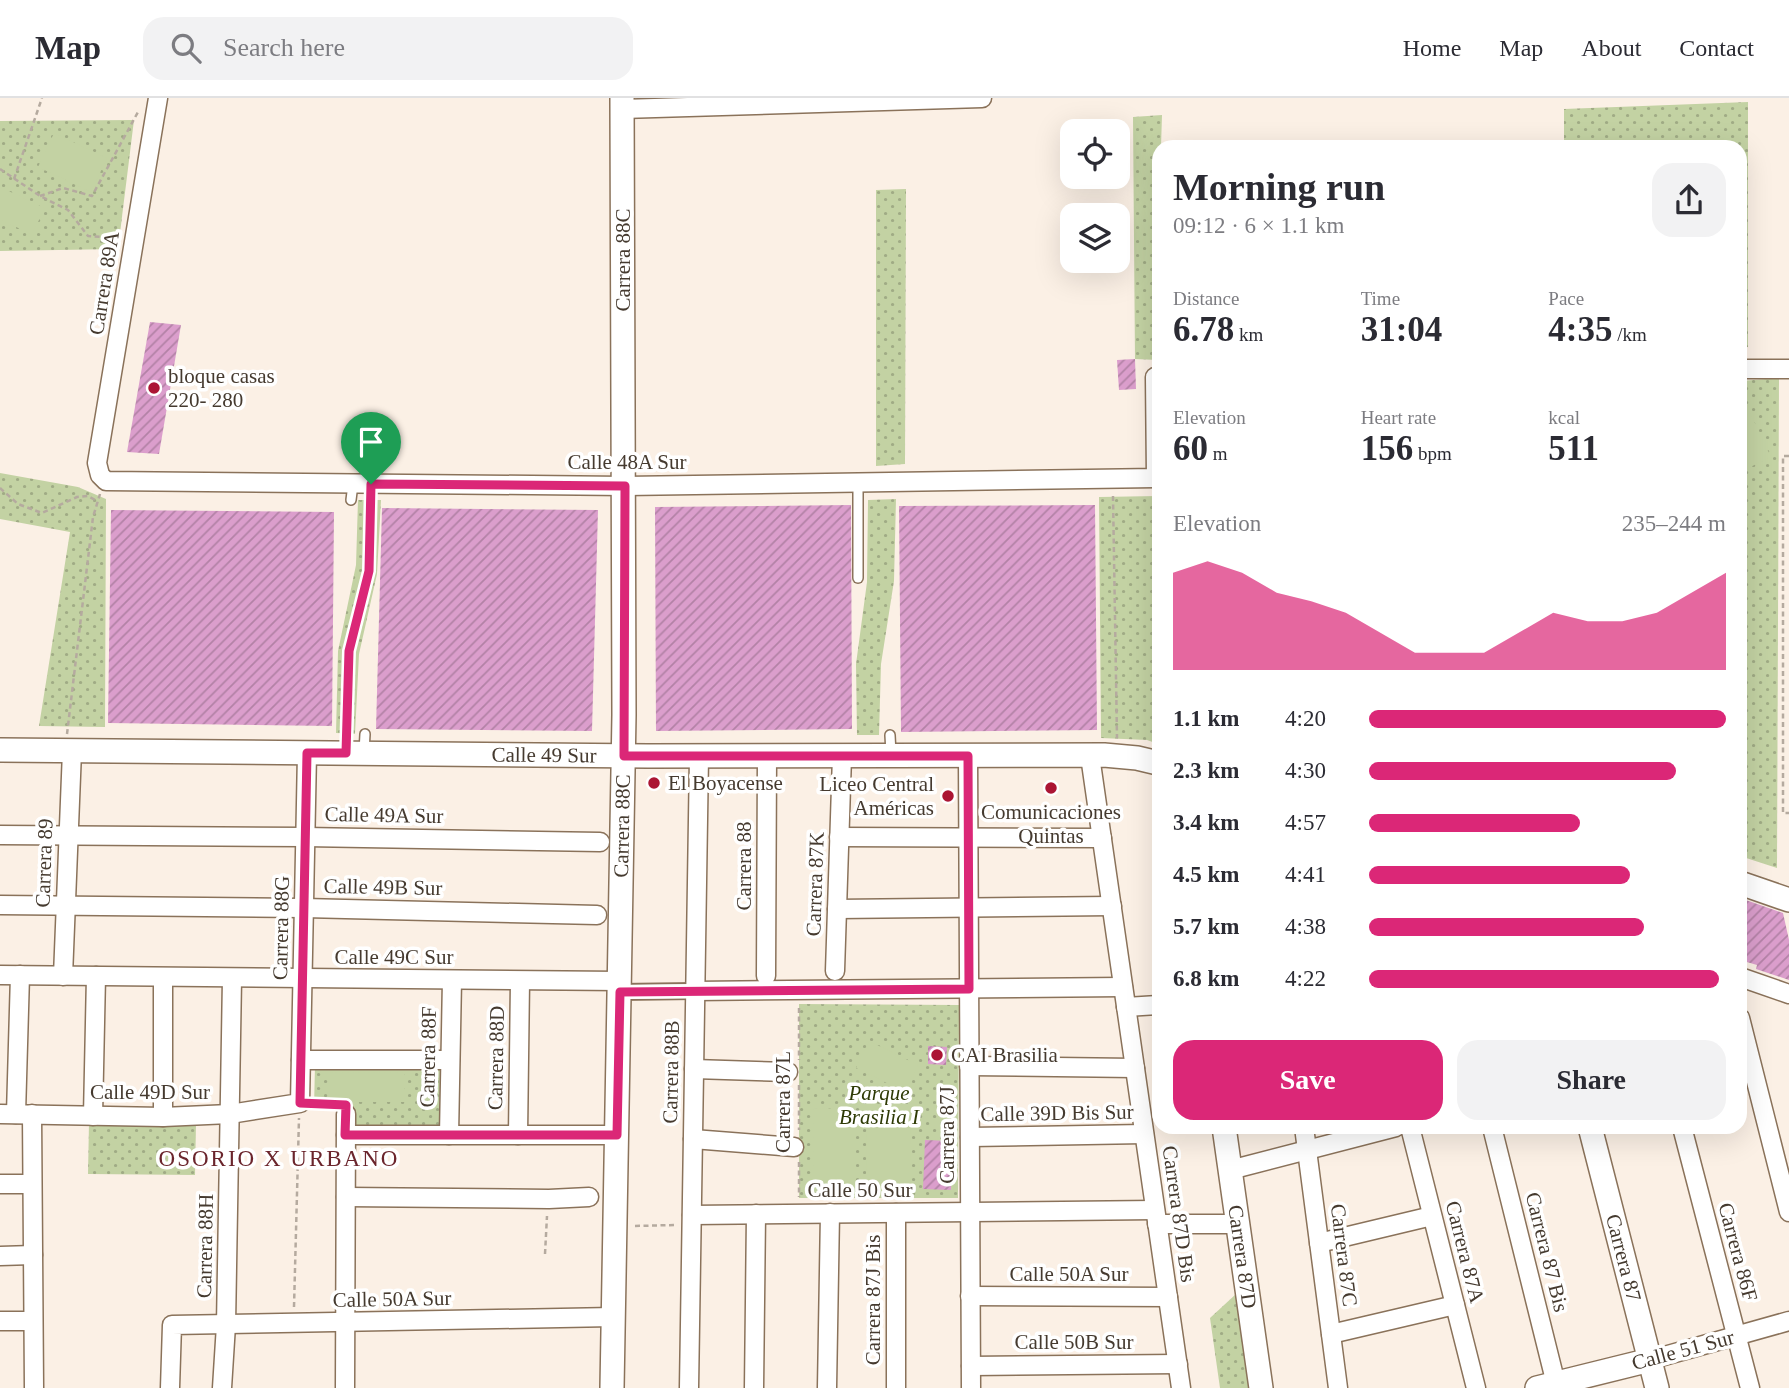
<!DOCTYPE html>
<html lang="en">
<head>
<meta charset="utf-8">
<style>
  body { margin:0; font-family:Georgia,serif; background:#f2f2f3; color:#2b2b33; height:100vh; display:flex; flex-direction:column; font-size:26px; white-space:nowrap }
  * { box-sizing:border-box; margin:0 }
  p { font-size:23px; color:#7c7c81 }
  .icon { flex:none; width:38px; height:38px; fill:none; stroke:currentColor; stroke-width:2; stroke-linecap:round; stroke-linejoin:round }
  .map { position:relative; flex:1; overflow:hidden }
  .details { position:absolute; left:1152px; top:42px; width:595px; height:994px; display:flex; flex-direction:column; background:#fff; border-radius:21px; box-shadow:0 7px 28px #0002 }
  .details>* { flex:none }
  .tools { position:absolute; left:1060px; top:21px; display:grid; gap:14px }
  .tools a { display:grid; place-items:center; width:70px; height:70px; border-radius:14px; background:#fff; box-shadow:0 7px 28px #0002; font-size:35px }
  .pin { position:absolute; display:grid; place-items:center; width:60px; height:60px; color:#fff; margin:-72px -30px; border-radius:50% 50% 50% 0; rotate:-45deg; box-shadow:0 0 7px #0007 }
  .pin .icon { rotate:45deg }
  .round { display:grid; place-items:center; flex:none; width:74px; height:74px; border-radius:21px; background:#f2f2f3 }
  .head { display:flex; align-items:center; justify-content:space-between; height:119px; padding:0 21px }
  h1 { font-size:38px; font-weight:600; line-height:52px }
  .figures { display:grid; grid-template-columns:repeat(3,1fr); gap:10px; height:119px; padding:7px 21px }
  .figures div { display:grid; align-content:center }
  .figures b { font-size:35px; font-weight:600 }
  .figures small { font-size:19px; font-weight:400 }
  .figures p { font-size:19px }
  .chart { height:196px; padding:14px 21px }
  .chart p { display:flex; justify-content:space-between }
  .chart svg { width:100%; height:126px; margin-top:7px; fill:#db2777; opacity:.7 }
  .action { display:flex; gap:14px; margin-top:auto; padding:14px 21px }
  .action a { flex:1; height:80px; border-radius:21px; background:#db2777; color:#fff; font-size:28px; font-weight:600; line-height:80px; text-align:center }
  .action a+a { background:#f2f2f3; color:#2b2b33 }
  ul { padding:0 21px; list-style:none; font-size:23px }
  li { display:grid; grid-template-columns:112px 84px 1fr; align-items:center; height:52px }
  li i { height:18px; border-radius:9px; background:#db2777 }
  header { display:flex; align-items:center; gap:42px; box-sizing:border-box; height:98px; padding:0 35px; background:#fff; border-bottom:2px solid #e1e1e2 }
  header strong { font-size:33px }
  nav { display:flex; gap:38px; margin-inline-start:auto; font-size:24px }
  .search { width:490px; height:63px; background:#f2f2f3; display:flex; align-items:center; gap:18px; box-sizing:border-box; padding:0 24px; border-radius:21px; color:#7c7c81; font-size:26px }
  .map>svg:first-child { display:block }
  .grass { fill:url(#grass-dots) }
  .garden { fill:#c3d2a3 }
  .building { fill:url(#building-hatch) }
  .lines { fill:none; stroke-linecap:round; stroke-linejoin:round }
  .service-casing { stroke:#8a725a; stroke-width:12 }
  .pedestrian-casing { stroke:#8a725a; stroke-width:18 }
  .minor-casing { stroke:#8a725a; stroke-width:21 }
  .tertiary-casing { stroke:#8a725a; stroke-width:26 }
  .path { stroke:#b5aa9f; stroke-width:2.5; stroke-dasharray:5 3.5; stroke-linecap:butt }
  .service { stroke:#fff; stroke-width:9 }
  .pedestrian { stroke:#fff; stroke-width:14 }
  .minor { stroke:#fff; stroke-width:18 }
  .tertiary { stroke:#fff; stroke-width:23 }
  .route-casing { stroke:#fff; stroke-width:14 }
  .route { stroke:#db2777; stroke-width:9 }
  .poi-dot { fill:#ab1534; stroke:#fff; stroke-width:2.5 }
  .labels { text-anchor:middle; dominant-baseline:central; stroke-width:7; stroke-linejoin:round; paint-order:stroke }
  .street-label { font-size:21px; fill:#453a2f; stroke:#fff }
  .poi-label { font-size:21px; fill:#453a2f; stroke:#fff; text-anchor:start }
  .park-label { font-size:21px; font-style:italic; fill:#2e3a05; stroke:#fff }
  .neighbourhood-label { font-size:23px; letter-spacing:2px; fill:#6b252c; stroke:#fff }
</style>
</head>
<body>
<header>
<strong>Map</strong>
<div class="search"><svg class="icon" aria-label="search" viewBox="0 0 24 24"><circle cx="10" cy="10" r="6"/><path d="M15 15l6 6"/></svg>Search here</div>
<nav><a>Home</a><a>Map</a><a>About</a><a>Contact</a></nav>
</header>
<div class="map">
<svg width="1789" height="1290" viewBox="0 0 1789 1290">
  <defs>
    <pattern id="grass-dots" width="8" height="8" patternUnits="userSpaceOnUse" patternTransform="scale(1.75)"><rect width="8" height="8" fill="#c3d2a3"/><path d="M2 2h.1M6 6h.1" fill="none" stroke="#a0ab85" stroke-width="1.8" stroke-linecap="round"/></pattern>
    <pattern id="building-hatch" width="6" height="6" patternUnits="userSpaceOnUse" patternTransform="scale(1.75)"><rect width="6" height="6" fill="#db9ecc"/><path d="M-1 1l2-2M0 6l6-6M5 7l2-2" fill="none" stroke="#b382a6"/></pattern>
  </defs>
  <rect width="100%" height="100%" fill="#fbf0e5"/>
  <g class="grass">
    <path d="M1748,4V249L1740,250V49H1564V11Z"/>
    <path d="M1162,17L1161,49H1158V262L1135,261L1133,19Z"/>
    <path d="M134,22L118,151L0,153V23Z"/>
    <path d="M906,91L905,366L876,368V92Z"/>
    <path d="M1779,280L1777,770L1740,758V283Z"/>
    <path d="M0,375L78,389L106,401L105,629L39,628L70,434L0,421Z"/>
    <path d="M1158,398V646L1147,642L1101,640L1099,399Z"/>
    <path d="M896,401L894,483L881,566L879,637H857L856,566L867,484L868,402Z"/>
    <path d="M358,402H381L377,476L359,556L355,636L336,635L338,553L356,467Z"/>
    <path d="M799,906L959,907L958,1100H799Z"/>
    <path d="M315,967L443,968L442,1029L353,1028V1011L314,1010Z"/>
    <path d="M89,1025L196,1026L195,1077L88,1076Z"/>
    <path d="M1236,1196L1249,1290H1220L1210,1220Z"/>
  </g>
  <g class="garden">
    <path d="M54,35L107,60L91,94L38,69Z"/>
    <path d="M0,89L45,110L32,136L0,122Z"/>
    <path d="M1743,300L1771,359L1740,374V302Z"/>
    <path d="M869,943L918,967L905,994L856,970Z"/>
    <path d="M329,974L404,975V1004H329Z"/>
    <path d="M867,1009H911L910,1089H866Z"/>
    <path d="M814,1010L854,1011V1089H814Z"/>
  </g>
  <g class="building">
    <path d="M150,224L181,227L159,356L127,354Z"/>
    <path d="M1135,261L1136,291L1119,292L1117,262Z"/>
    <path d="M851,407L852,631L656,633L655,409Z"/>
    <path d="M1095,407L1097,632L901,634L899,408Z"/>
    <path d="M382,410L598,412L592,633L376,631Z"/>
    <path d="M111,412L334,414L332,628L108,625Z"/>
    <path d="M1740,800L1783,815L1789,842V882L1756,871L1757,867L1740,862Z"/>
    <path d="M928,948L947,949L946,967L928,966Z"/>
    <path d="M925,1042L952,1043L951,1092L923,1091Z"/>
  </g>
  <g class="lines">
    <defs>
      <g id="service">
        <path d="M351,402L353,386"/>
        <path d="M858,480V384"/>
        <path d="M890,637L891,656"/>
        <path d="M364,654L365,636"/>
      </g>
      <path id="pedestrian" d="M620,894L695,893"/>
      <g id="minor">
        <path d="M158,0L97,365L100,377L106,383L625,388L1156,380L1155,279H1158"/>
        <path d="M622,11L982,0"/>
        <path d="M1740,271H1789"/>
        <path d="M968,658L971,1290"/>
        <path d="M1090,658L1181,1290"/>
        <path d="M0,737L305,739L600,744"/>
        <path d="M839,739L1102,740"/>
        <path d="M0,807L304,810L597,817"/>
        <path d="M837,811L1112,808"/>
        <path d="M835,873L842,658"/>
        <path d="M0,877L620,883"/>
        <path d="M63,878L72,653"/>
        <path d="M766,878L767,658"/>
        <path d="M1740,879L1789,896"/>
        <path d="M695,893L1123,889"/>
        <path d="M1126,909L1158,907"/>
        <path d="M1740,920L1789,1114"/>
        <path d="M301,962H450"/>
        <path d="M969,968L1135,970"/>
        <path d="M694,971L788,974"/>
        <path d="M0,1016L163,1019L230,1016L300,1005L307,655"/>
        <path d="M16,1016L20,877"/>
        <path d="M32,1016L34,1290"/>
        <path d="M93,1018L96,878"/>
        <path d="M163,1019V880"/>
        <path d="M1304,1029L1338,1290"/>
        <path d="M1410,1029L1476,1290"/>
        <path d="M1492,1029L1557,1290"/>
        <path d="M1682,1029L1750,1290"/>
        <path d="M346,1037H617"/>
        <path d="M449,1037L452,882"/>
        <path d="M518,1037L520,883"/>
        <path d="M970,1039L1144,1036"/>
        <path d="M693,1041L794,1049"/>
        <path d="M1230,1072L1396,1029"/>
        <path d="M0,1086H32"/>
        <path d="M346,1099L549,1101L589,1099"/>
        <path d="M692,1117L1155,1112"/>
        <path d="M1157,1126H1237"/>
        <path d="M1319,1145L1432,1118"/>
        <path d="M0,1158L33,1157"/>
        <path d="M970,1198L1168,1199"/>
        <path d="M0,1223H33"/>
        <path d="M1331,1236L1455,1207"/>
        <path d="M1650,1262L1789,1223"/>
        <path d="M971,1268L1178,1266"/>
        <path d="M170,1290L172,1227L613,1219"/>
        <path d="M222,1290L226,1227L232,881"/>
        <path d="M345,1290L346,1016"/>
        <path d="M689,1290L699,658"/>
        <path d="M754,1290L756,1116"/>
        <path d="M827,1290L830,1115"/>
        <path d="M896,1290V1115"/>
      </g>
      <g id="tertiary">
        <path id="s1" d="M0,652L648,658L1104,657L1137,660L1158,665"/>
        <path d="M1740,785L1789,802"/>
        <path id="s2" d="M1224,1029L1261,1290"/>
        <path id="s3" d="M1590,1029L1657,1290"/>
        <path id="s4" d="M612,1290L624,617L622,0"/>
        <path d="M1537,1290L1650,1262"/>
      </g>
    </defs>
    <use href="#service" class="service-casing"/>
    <use href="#pedestrian" class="pedestrian-casing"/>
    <use href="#minor" class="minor-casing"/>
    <use href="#tertiary" class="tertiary-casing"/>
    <g class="path">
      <path d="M0,71L40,98L68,112L88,138L117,140"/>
      <path d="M14,81L42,0"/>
      <path d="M40,98L63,90L92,98L138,14"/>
      <path d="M1789,358H1783V715H1789"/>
      <path d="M0,390L18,406L42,415L77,399L88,398L97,403"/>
      <path d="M1113,398L1117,640"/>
      <path d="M67,636L93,419L100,396"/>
      <path d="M347,638L349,553L369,473L370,402"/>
      <path d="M1154,646L1156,397"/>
      <path d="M799,910V962"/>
      <path d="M799,987V1032"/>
      <path d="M316,1006L334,1007"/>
      <path d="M799,1064V1099"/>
      <path d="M635,1128L674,1127"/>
      <path d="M545,1156L547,1118"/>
      <path d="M294,1209L299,1020"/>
    </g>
    <use href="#service" class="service"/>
    <use href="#pedestrian" class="pedestrian"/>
    <use href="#minor" class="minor"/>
    <use href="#tertiary" class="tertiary"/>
  </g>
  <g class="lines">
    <defs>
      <path id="route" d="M371,386L625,388L624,658H968L969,891L620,894L617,1037H345L346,1007L300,1005L307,655H346L349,553L369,473Z"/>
    </defs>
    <use href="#route" class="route-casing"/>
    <use href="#route" class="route"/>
  </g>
  <g class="poi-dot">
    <circle cx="154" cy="290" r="7"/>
    <circle cx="654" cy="685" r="7"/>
    <circle cx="1051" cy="690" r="7"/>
    <circle cx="948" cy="698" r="7"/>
    <circle cx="937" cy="957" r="7"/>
  </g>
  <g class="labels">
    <g class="street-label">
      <text transform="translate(623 162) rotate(-90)">Carrera 88C</text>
      <text transform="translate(104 185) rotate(-81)">Carrera 89A</text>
      <text x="627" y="364">Calle 48A Sur</text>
      <text stroke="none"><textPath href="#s1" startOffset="544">Calle 49 Sur</textPath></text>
      <text transform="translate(384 717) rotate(1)">Calle 49A Sur</text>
      <text stroke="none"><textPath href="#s4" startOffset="562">Carrera 88C</textPath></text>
      <text transform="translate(44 765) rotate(-88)">Carrera 89</text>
      <text transform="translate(744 768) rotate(-90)">Carrera 88</text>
      <text transform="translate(815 786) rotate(-88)">Carrera 87K</text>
      <text transform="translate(383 789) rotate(1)">Calle 49B Sur</text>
      <text transform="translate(281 830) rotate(-89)">Carrera 88G</text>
      <text x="394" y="859">Calle 49C Sur</text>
      <text transform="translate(428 959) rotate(-89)">Carrera 88F</text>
      <text transform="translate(496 960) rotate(-89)">Carrera 88D</text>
      <text transform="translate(671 974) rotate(-89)">Carrera 88B</text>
      <text x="150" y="994">Calle 49D Sur</text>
      <text transform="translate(783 1004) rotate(-90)">Carrera 87L</text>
      <text transform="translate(1057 1015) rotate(-1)">Calle 39D Bis Sur</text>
      <text transform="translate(947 1037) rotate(-90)">Carrera 87J</text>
      <text x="860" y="1092">Calle 50 Sur</text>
      <text transform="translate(1179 1116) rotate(82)">Carrera 87D Bis</text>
      <text transform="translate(205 1148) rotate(-89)">Carrera 88H</text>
      <text transform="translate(1465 1154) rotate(76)">Carrera 87A</text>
      <text transform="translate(1547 1154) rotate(76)">Carrera 87 Bis</text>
      <text transform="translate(1738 1154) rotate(75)">Carrera 86F</text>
      <text transform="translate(1344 1157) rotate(83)">Carrera 87C</text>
      <text stroke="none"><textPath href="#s3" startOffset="135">Carrera 87</textPath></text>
      <text stroke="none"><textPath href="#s2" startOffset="131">Carrera 87D</textPath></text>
      <text x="1069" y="1176">Calle 50A Sur</text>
      <text transform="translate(392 1201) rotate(-1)">Calle 50A Sur</text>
      <text transform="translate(873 1202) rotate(-90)">Carrera 87J Bis</text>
      <text x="1074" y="1244">Calle 50B Sur</text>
      <text transform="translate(1683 1252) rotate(-15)">Calle 51 Sur</text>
    </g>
    <g class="poi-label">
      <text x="168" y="278">bloque casas<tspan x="168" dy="24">220- 280</tspan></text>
      <text x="668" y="685">El Boyacense</text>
      <text x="934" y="686" text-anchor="end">Liceo Central<tspan x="934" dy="24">Américas</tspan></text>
      <text x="1051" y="714" text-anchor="middle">Comunicaciones<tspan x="1051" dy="24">Quintas</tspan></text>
      <text x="951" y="957">CAI Brasilia</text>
    </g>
    <g class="park-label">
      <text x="879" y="995">Parque<tspan x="879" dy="24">Brasilia I</tspan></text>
    </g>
    <g class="neighbourhood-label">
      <text x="279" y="1060">OSORIO X URBANO</text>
    </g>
  </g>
</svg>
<div class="tools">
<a><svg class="icon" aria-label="locate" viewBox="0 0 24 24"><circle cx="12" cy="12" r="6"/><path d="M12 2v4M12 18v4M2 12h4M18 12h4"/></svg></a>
<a><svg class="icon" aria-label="layers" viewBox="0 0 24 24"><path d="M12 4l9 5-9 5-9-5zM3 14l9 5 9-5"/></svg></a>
</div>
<div class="pin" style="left:371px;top:386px;background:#1e9e55"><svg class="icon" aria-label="arrive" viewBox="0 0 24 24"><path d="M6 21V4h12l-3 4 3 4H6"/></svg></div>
<section class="details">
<div class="head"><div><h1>Morning run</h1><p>09:12 · 6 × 1.1 km</p></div><a class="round"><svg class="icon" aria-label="share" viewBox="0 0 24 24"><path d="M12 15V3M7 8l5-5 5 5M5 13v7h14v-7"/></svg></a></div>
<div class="figures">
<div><p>Distance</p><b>6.78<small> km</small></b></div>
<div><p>Time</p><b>31:04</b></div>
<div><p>Pace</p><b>4:35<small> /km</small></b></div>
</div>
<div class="figures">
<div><p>Elevation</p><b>60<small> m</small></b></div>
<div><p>Heart rate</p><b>156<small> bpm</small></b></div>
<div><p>kcal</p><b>511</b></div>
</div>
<div class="chart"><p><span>Elevation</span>235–244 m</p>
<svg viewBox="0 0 160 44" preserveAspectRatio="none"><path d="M0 44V10L10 6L20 10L30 17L40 20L50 24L60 31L70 38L80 38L90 38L100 31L110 24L120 27L130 27L140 24L150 17L160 10V44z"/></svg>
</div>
<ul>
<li><b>1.1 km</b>4:20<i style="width:100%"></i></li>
<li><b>2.3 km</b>4:30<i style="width:86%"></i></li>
<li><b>3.4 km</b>4:57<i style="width:59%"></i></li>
<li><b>4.5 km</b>4:41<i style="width:73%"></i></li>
<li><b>5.7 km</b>4:38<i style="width:77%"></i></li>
<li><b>6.8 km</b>4:22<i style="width:98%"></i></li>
</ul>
<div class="action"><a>Save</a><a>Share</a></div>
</section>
</div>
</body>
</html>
